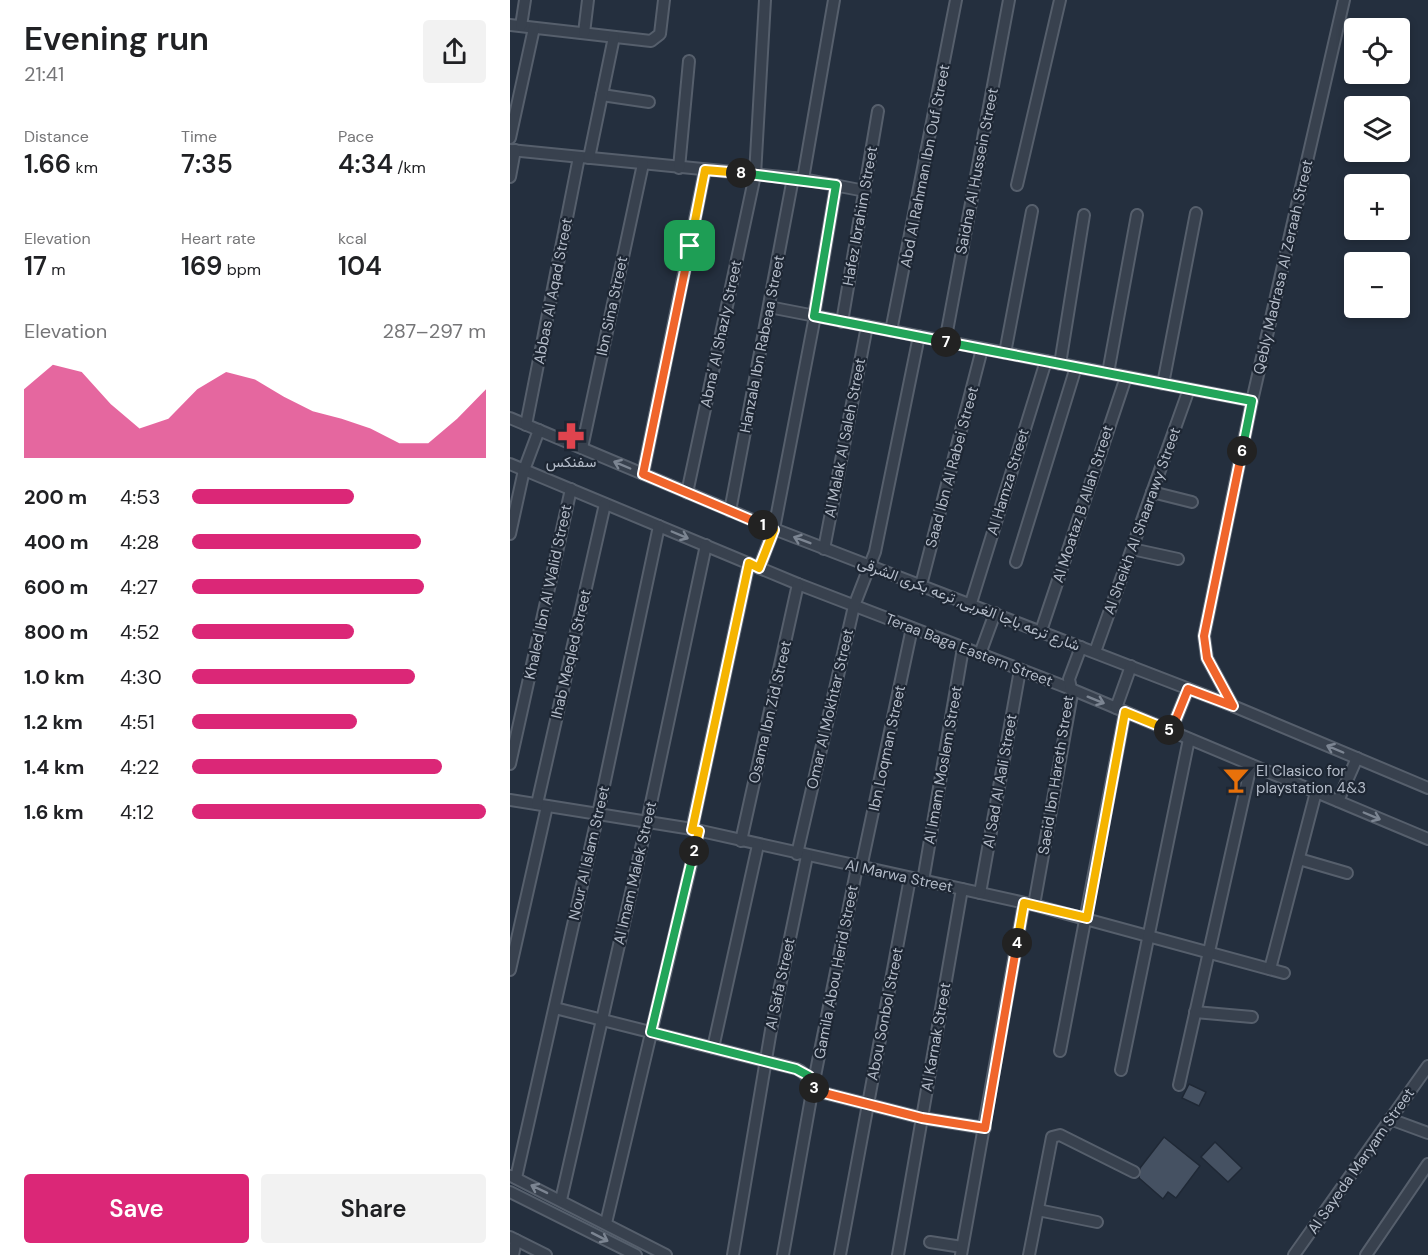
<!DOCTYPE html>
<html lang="en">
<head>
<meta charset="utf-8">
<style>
  body { margin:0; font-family:"DM Sans",Vazirmatn,sans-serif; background:#f2f2f2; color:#202124; height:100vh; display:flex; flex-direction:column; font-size:22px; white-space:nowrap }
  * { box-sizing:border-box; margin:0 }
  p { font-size:20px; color:#757577 }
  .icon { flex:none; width:33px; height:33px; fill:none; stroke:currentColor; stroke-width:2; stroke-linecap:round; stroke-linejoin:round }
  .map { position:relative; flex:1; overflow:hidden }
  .drawer { display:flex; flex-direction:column; background:#fff; width:510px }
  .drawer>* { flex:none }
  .controls { position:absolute; left:834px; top:18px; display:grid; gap:12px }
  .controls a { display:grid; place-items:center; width:66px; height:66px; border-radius:6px; background:#fff; box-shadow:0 3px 9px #0003; font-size:30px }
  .pin { position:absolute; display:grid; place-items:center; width:51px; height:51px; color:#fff; margin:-26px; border-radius:12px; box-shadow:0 3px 9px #0006 }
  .km { position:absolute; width:30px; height:30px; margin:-15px; border-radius:50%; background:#222; color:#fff; font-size:16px; line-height:30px; text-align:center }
  .round { display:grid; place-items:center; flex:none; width:63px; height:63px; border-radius:6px; background:#f2f2f2 }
  .overview { display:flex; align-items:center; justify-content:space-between; height:102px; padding:0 24px }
  h1 { font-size:33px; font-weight:600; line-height:45px }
  .figures { display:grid; grid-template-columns:repeat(3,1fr); gap:9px; height:102px; padding:6px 24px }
  .figures div { display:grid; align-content:center }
  .figures b { font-size:26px; font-weight:600 }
  .figures small { font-size:16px; font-weight:400 }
  .figures p { font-size:16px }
  .chart { height:168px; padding:12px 24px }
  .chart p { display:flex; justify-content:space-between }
  .chart svg { width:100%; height:108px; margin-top:6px; fill:#db2777; opacity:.7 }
  .cta { display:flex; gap:12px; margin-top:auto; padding:12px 24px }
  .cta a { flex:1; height:69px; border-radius:6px; background:#db2777; color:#fff; font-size:24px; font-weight:600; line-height:69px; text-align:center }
  .cta a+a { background:#f2f2f2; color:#202124 }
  ul { padding:0 24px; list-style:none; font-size:20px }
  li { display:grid; grid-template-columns:96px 72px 1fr; align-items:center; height:45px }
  li i { height:15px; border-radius:8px; background:#db2777 }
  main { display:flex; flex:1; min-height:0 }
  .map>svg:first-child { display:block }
  .building { fill:#455162; stroke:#1f2835; stroke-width:1.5 }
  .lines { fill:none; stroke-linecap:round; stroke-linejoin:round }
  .street-casing { stroke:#565f6c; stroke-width:14 }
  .street { stroke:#38414e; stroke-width:10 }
  .oneway { stroke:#7c8592 }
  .split-1-casing { stroke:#fff; stroke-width:12 }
  .split-2-casing { stroke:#fff; stroke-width:12 }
  .split-3-casing { stroke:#fff; stroke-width:12 }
  .split-4-casing { stroke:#fff; stroke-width:12 }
  .split-5-casing { stroke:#fff; stroke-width:12 }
  .split-6-casing { stroke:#fff; stroke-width:12 }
  .split-7-casing { stroke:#fff; stroke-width:12 }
  .split-8-casing { stroke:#fff; stroke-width:12 }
  .split-9-casing { stroke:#fff; stroke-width:12 }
  .split-1 { stroke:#f0652b; stroke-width:8 }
  .split-2 { stroke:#f5b400; stroke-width:8 }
  .split-3 { stroke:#22a559; stroke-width:8 }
  .split-4 { stroke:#f0652b; stroke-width:8 }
  .split-5 { stroke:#f5b400; stroke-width:8 }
  .split-6 { stroke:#f0652b; stroke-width:8 }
  .split-7 { stroke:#22a559; stroke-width:8 }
  .split-8 { stroke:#22a559; stroke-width:8 }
  .split-9 { stroke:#f5b400; stroke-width:8 }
  .labels { text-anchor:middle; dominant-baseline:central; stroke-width:4.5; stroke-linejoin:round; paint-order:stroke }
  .street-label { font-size:15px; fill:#b4bcc9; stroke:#1d2633 }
  .poi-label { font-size:15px; fill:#b4bcc9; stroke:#1d2633 }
</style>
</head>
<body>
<main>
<section class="drawer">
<div class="overview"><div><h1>Evening run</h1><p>21:41</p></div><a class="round"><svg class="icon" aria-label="share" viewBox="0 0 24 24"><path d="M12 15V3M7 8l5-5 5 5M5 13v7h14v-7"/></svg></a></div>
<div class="figures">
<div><p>Distance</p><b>1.66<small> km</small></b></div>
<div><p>Time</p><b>7:35</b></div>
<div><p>Pace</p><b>4:34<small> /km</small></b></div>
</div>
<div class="figures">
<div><p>Elevation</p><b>17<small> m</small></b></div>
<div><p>Heart rate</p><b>169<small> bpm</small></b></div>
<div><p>kcal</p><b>104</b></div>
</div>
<div class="chart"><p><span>Elevation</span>287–297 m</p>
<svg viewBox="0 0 160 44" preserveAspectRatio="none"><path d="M0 44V16L10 6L20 9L30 22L40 32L50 28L60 16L70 9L80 12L90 19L100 25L110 28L120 32L130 38L140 38L150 28L160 16V44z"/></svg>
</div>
<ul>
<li><b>200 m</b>4:53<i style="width:55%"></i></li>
<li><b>400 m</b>4:28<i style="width:78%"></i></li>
<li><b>600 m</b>4:27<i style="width:79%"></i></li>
<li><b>800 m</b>4:52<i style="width:55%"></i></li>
<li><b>1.0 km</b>4:30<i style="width:76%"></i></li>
<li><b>1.2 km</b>4:51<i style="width:56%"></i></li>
<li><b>1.4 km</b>4:22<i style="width:85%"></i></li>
<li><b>1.6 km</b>4:12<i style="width:100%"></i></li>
</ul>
<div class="cta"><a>Save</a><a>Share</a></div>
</section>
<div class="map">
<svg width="918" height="1255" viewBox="0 0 918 1255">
  <rect width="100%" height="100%" fill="#242f3e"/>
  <g class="building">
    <path d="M679,1084L696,1092L689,1106L672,1098Z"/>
    <path d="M654,1137L690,1166L666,1198L658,1192L653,1199L629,1178L630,1168Z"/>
    <path d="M705,1142L732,1168L718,1182L691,1157Z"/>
  </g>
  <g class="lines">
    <defs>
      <g id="street">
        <path d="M0,25L141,41L150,34L154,0"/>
        <path d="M11,26L15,0"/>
        <path d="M74,33L78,0"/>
        <path d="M92,95L139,102"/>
        <path d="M0,138L24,28"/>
        <path d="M0,150L293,179L355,191"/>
        <path d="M79,158L104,37"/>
        <path d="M169,168L179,61"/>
        <path d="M0,177L5,150"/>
        <path d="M293,179L324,0"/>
        <path d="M507,185L550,0"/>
        <path d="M259,307L742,401"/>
        <path d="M304,316L326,185"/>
        <path d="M332,322L368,111"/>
        <path d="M381,331L446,0"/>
        <path d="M435,342L499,0"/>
        <path d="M495,353L522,211"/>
        <path d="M550,364L574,215"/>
        <path d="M598,373L627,215"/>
        <path d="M653,384L686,213"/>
        <path d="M0,418L264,529L723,706L918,788"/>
        <path d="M16,425L69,157"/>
        <path d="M72,448L133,164"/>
        <path d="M0,464L288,584L561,689L918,839"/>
        <path d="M133,474L195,170"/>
        <path d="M642,492L682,502"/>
        <path d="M177,493L245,175L255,0"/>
        <path d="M220,511L283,178"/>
        <path d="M0,534L14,470L29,430"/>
        <path d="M314,549L357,326"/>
        <path d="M622,549L668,559"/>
        <path d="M506,562L566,367"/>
        <path d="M249,568L264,529L305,316"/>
        <path d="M411,585L472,349"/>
        <path d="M461,603L536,361"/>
        <path d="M531,631L616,377"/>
        <path d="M585,652L679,389"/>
        <path d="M470,654L485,613"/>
        <path d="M723,706L697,658L694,636L742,401L834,0"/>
        <path d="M606,708L621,666"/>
        <path d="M661,731L678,689"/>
        <path d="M0,764L61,489"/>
        <path d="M0,800L182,829L524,905L774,973"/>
        <path d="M828,801L847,758"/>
        <path d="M27,804L95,504"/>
        <path d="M182,829L239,563"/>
        <path d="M231,841L288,584"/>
        <path d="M287,854L344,606L365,552L409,336"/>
        <path d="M789,859L837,873"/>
        <path d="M351,868L402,628"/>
        <path d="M413,881L453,648"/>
        <path d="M470,893L510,670"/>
        <path d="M524,905L562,694L559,679L571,647"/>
        <path d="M760,969L806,792"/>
        <path d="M0,970L37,806"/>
        <path d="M45,1008L287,1069C300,1074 300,1089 314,1093L412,1118L475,1128"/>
        <path d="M685,1012L742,1017"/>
        <path d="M203,1048L248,845"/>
        <path d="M550,1051L615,712"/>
        <path d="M611,1070L679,739"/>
        <path d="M669,1085L741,765"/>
        <path d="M880,1119L918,1133"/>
        <path d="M1,1176L156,1255"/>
        <path d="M6,1178L88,814L149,526"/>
        <path d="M0,1192L126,1255"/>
        <path d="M51,1200L137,822L196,545"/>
        <path d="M528,1210L587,1222"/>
        <path d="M96,1223L189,831"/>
        <path d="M0,1237L36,1255"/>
        <path d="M420,1242L452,1247"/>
        <path d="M3,1255L6,1240"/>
        <path d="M223,1255L261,1030L297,856"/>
        <path d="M273,1255L304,1081L347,867"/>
        <path d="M330,1255L400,878"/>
        <path d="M388,1255L452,889"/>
        <path d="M451,1255L514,903"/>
        <path d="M519,1255L542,1137L550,1135L624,1172"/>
        <path d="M784,1255L918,1066"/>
        <path d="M856,1255L918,1164"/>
      </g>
    </defs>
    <use href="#street" class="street-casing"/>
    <use href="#street" class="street"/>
  </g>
  <defs><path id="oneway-shaft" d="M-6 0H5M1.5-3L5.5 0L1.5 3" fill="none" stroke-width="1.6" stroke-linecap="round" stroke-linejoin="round" transform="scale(1.5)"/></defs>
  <g class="oneway">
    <use href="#oneway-shaft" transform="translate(112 465) rotate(-157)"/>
    <use href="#oneway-shaft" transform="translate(170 535) rotate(23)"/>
    <use href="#oneway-shaft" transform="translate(292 540) rotate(-159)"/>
    <use href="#oneway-shaft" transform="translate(586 700) rotate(22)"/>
    <use href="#oneway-shaft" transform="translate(825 749) rotate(-157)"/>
    <use href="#oneway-shaft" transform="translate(862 816) rotate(23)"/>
    <use href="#oneway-shaft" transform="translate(29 1189) rotate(-154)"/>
    <use href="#oneway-shaft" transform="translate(90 1237) rotate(27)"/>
  </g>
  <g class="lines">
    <defs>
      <path id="split-1" d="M180,246L133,474L253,525"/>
      <path id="split-2" d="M184,851L189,831L182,830L239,563L249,568L264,530L253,525"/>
      <path id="split-3" d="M184,851L141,1032L286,1069L299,1076L304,1088"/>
      <path id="split-4" d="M304,1088L314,1093L412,1118L475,1128L507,943"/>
      <path id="split-5" d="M507,943L514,903L577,918L615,712L659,730"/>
      <path id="split-6" d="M659,730L661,731L678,689L723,706L697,658L694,636L732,451"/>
      <path id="split-7" d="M436,342L742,401L732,451"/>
      <path id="split-8" d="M231,173L326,185L304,316L436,342"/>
      <path id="split-9" d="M180,246L195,170L231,173"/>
    </defs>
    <use href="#split-1" class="split-1-casing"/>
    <use href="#split-2" class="split-2-casing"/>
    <use href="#split-3" class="split-3-casing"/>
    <use href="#split-4" class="split-4-casing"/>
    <use href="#split-5" class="split-5-casing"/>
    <use href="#split-6" class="split-6-casing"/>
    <use href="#split-7" class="split-7-casing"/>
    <use href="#split-8" class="split-8-casing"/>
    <use href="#split-9" class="split-9-casing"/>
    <use href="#split-1" class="split-1"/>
    <use href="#split-2" class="split-2"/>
    <use href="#split-3" class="split-3"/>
    <use href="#split-4" class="split-4"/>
    <use href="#split-5" class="split-5"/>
    <use href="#split-6" class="split-6"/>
    <use href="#split-7" class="split-7"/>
    <use href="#split-8" class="split-8"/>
    <use href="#split-9" class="split-9"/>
  </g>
  <defs>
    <symbol id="pharmacy-bare" viewBox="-9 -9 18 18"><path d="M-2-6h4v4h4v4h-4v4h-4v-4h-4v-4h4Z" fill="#e0444e" stroke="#1d2633" stroke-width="2.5" paint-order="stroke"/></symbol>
    <symbol id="bar-bare" viewBox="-9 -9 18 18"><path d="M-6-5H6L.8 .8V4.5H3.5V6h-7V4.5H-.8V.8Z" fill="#e8710a" stroke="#1d2633" stroke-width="2.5" paint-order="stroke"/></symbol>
  </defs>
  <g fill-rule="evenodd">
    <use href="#pharmacy-bare" x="42" y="417" width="38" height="38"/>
    <use href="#bar-bare" x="707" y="761" width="38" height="38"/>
  </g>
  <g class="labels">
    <g class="street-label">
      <text transform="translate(415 166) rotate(-79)">Abd Al Rahman Ibn Ouf Street</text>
      <text transform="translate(467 171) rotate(-79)">Saidna Al Hussein Street</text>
      <text transform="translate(350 216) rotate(-80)">Hafez Ibrahim Street</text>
      <text transform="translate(773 267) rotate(-77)">Qebly Madrasa Al Zeraah Street</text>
      <text transform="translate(43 291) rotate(-79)">Abbas Al Aqad Street</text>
      <text transform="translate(102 306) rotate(-78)">Ibn Sina Street</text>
      <text transform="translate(211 334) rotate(-78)">Abna' Al Shazly Street</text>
      <text transform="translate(252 344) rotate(-79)">Hanzala Ibn Rabeaa Street</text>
      <text transform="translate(335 438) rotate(-79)">Al Malak Al Saleh Street</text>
      <text transform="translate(442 467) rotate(-75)">Saad Ibn Al Rabei Street</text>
      <text transform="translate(498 482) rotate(-73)">Al Hamza Street</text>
      <text transform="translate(573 504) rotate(-72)">Al Moataz B Allah Street</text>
      <text transform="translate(632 521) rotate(-70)">Al Sheikh Al Shaarawy Street</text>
      <text transform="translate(38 592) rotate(-78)">Khaled Ibn Al Walid Street</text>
      <text transform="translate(459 604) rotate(21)">شارع ترعه باجا الغربى, ترعه بكرى الشرقى</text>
      <text transform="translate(459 650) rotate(21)">Teraa Baga Eastern Street</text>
      <text transform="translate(61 654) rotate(-77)">Ihab Meqled Street</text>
      <text transform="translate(320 709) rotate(-77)">Omar Al Mokhtar Street</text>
      <text transform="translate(260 712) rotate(-77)">Osama Ibn Zid Street</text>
      <text transform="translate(377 748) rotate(-78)">Ibn Loqman Street</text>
      <text transform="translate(433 765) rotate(-80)">Al Imam Moslem Street</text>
      <text transform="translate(546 775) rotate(-81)">Saeid Ibn Hareth Street</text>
      <text transform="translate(490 781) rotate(-80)">Al Sad Al Aali Street</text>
      <text transform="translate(79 853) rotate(-77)">Nour Al Islam Street</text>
      <text transform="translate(125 873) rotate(-77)">Al Imam Malek Street</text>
      <text transform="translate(389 876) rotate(12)">Al Marwa Street</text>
      <text transform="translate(326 972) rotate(-79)">Gamila Abou Herid Street</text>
      <text transform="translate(270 984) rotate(-78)">Al Safa Street</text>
      <text transform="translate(375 1014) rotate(-79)">Abou Sonbol Street</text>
      <text transform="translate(426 1037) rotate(-80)">Al Karnak Street</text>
      <text transform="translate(851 1161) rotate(-55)">Al Sayeda Maryam Street</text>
    </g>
    <g class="poi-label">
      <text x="61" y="462">سفنكس</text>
      <text x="746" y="771" text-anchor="start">El Clasico for<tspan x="746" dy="17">playstation 4&amp;3</tspan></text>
    </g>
  </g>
</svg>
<div class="controls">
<a><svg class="icon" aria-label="locate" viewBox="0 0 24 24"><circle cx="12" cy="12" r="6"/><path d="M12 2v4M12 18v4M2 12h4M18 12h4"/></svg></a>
<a><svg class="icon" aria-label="layers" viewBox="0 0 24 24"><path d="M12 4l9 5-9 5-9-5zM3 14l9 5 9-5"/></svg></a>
<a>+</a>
<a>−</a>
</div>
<div class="pin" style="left:180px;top:246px;background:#1e9e55"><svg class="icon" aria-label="arrive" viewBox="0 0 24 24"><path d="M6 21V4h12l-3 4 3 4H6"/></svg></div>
<b class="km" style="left:253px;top:525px">1</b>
<b class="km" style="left:184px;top:851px">2</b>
<b class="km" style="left:304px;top:1088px">3</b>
<b class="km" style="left:507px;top:943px">4</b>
<b class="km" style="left:659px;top:730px">5</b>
<b class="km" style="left:732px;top:451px">6</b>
<b class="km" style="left:436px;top:342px">7</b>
<b class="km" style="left:231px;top:173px">8</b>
</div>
</main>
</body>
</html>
